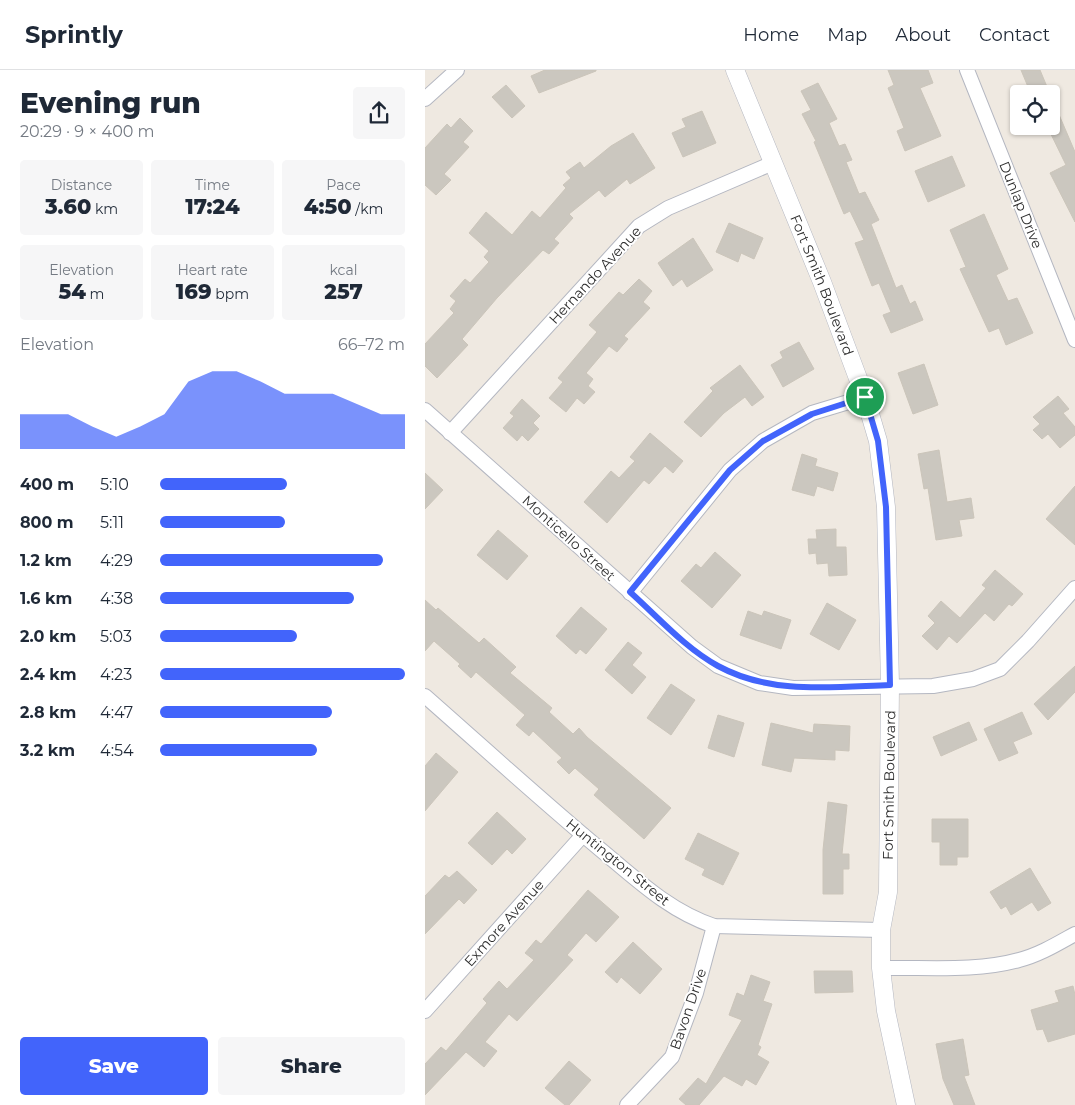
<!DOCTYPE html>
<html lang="en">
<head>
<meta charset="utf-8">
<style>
  body { margin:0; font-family:Montserrat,sans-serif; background:#f6f6f7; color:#1f2937; height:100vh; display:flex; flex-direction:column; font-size:19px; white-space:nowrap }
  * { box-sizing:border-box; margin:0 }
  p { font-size:16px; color:#747a83 }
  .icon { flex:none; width:28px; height:28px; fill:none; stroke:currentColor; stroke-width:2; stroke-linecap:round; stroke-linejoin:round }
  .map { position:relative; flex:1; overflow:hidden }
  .sheet { display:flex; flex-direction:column; background:#fff; width:425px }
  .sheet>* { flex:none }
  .tools { position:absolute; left:585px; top:15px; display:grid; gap:10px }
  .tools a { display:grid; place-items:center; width:50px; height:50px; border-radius:5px; background:#fff; box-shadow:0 1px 4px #0004; font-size:25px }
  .pin { position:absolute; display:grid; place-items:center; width:42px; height:42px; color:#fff; margin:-21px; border:2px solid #fff; border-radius:50%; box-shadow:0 1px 5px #0007 }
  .round { display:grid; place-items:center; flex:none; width:52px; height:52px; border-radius:5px; background:#f6f6f7 }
  .headline { display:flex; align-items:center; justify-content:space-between; height:85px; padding:0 20px }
  h1 { font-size:28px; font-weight:800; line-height:38px }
  .metrics { display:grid; grid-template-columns:repeat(3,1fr); gap:8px; height:85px; padding:5px 20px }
  .metrics div { display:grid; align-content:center; border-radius:5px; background:#f6f6f7; text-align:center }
  .metrics b { font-size:21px; font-weight:800 }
  .metrics small { font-size:14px; font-weight:400 }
  .metrics p { font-size:14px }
  .chart { height:140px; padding:10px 20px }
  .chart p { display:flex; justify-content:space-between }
  .chart svg { width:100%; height:90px; margin-top:5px; fill:#4264fb; opacity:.7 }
  .action { display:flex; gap:10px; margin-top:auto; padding:10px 20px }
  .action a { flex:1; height:58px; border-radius:5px; background:#4264fb; color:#fff; font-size:20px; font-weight:800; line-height:58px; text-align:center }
  .action a+a { background:#f6f6f7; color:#1f2937 }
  ul { padding:0 20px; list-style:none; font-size:16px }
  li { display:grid; grid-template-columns:80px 60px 1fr; align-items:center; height:38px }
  li i { height:12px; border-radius:6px; background:#4264fb }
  header { display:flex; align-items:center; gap:30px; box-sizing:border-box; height:70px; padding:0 25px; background:#fff; border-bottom:1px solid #e0e1e3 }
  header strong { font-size:24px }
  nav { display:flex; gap:28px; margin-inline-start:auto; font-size:18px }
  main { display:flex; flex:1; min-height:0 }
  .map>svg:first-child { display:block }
  .building { fill:#cbc7bf; stroke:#cbc5ba }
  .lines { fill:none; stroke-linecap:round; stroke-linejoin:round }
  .minor-casing { stroke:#b4b7c1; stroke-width:16 }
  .tertiary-casing { stroke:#b4b7c1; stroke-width:19 }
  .minor { stroke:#fff; stroke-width:14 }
  .tertiary { stroke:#fff; stroke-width:18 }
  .route-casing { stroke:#fff; stroke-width:10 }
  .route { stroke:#4264fb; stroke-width:6 }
  .labels { text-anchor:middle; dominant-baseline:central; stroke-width:4; stroke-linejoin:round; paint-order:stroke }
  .street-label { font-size:14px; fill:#2e2e2e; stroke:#fff }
</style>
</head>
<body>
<header>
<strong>Sprintly</strong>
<nav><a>Home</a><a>Map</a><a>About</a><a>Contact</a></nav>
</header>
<main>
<section class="sheet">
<div class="headline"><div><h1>Evening run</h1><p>20:29 · 9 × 400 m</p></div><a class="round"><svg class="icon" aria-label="share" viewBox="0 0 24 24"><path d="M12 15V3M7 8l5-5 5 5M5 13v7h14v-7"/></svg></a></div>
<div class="metrics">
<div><p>Distance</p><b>3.60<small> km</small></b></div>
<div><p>Time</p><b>17:24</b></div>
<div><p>Pace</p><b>4:50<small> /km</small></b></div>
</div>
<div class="metrics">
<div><p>Elevation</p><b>54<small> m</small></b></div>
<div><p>Heart rate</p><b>169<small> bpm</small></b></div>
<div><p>kcal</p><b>257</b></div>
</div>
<div class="chart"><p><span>Elevation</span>66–72 m</p>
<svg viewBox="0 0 160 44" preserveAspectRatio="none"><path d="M0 44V27L10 27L20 27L30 33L40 38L50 33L60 27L70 11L80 6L90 6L100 11L110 17L120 17L130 17L140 22L150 27L160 27V44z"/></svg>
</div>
<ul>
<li><b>400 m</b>5:10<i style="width:52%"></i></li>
<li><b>800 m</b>5:11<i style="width:51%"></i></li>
<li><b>1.2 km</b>4:29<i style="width:91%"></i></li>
<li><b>1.6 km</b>4:38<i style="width:79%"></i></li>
<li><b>2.0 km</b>5:03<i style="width:56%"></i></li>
<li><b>2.4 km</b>4:23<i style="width:100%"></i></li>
<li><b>2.8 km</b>4:47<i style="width:70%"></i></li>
<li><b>3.2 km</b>4:54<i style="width:64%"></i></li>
</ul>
<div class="action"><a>Save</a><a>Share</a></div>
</section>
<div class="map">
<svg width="650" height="1035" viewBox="0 0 650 1035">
  <rect width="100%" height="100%" fill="#efe9e1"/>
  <g class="building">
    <path d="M120,0H171V1L114,23L106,6Z"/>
    <path d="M463,0H503L508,13L495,18L516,66L480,81L472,61L479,58L463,18L469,15Z"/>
    <path d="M596,0H615L625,24H606Z"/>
    <path d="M393,13L412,49L404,53L414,76L420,74L427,90L421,92L434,124L440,122L454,150L446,154L471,218L477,215L485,234L490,231L498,250L466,263L458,245L466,242L454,213L447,216L430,173L439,170L425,141L419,144L389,72L391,71L377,44L386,40L376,21Z"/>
    <path d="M81,15L100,36L87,48L67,27Z"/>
    <path d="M626,26L650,82V152L625,103L641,95L622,56H626Z"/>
    <path d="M277,41L291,73L258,87L247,63L261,57L257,49Z"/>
    <path d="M35,48L48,61L38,72L44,77L19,104L26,110L11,125L0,115V78L22,54L26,58Z"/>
    <path d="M208,63L230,98L205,114L202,109L180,127L174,120L144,144L148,148L129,169L134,173L124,184L118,180L72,228L37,269L43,275L12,308L0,296V274L29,243L25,239L31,231L25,226L40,209L45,213L64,192L59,187L64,181L44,163L61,142L87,165L107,141L115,148L141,118L138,115L146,108L141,102L155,92L159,98L186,76Z"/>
    <path d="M527,86L540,116L503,132L490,101Z"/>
    <path d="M559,144L583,199L571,205L583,231L592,228L608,263L581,275L574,258L564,262L535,199L541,197L525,160Z"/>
    <path d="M304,153L338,168L329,189L316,183L313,192L291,182Z"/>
    <path d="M268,168L288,200L262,217L257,209L248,216L233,193Z"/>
    <path d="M214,209L227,221L218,232L225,238L199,266L203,269L192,282L184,276L161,303L168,309L163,316L170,322L159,334L152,328L141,342L124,328L138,312L133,308L172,262L164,255L194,222L198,225Z"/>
    <path d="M374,272L389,299L358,317L346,295L358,288L355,282Z"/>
    <path d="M499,294L513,335L488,344L473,303Z"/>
    <path d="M315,295L339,327L327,336L320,327L299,343L276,367L259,352L288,321L285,318Z"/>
    <path d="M633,326L644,339L638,343L650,357V365L635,378L623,364L617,369L608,360L615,354L608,347Z"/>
    <path d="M97,329L115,346L108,353L114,359L103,371L97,365L92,371L78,358L89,346L85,343Z"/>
    <path d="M225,363L258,391L248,403L240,396L224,414L219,410L182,453L159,432L186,401L194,408L210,391L205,387Z"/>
    <path d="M514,380L522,432L546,428L549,448L534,450L537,466L511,470L503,418L499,419L493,384Z"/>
    <path d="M377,384L392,389L390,396L413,403L408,421L392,416L389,426L367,420Z"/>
    <path d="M0,403L18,420L0,439Z"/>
    <path d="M650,416V475L621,449Z"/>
    <path d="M411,459V477H421L422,505L404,506L403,493L392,494L391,483L384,484L383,469H392L391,460Z"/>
    <path d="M73,460L103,486L82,510L52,485Z"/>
    <path d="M290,482L316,505L287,538L256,511L271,494L276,498Z"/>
    <path d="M570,500L598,524L587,536L584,534L569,551L560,543L532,573L524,566L512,580L497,566L510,553L503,546L516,531L535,548L561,518L557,515Z"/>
    <path d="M0,530L11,540L13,538L54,573L59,568L91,597L85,603L127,638L124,642L148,664L154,658L162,667L246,738L219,769L169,725L174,719L150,698L144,704L132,692L137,688L108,661L104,666L91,655L100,645L51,602L46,608L33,596L35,594L9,571L0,581Z"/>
    <path d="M402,533L431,550L414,580L385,564Z"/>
    <path d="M156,537L182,559L161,584L155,579L151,584L131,566Z"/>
    <path d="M323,541L337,546L339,541L366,550L356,579L315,565Z"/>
    <path d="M203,572L217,583L207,595L221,607L207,624L180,600Z"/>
    <path d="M650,596V622L623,650L609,634Z"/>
    <path d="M246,614L270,630L246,665L222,648Z"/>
    <path d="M597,642L607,664L588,672L593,683L574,691L559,659Z"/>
    <path d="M293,645L319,653L309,687L283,678Z"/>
    <path d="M544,652L552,670L516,686L508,667Z"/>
    <path d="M346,653L388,663L389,654L425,656L424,681L410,680V690L369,688L366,702L337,695Z"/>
    <path d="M11,683L33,702L0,741V696Z"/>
    <path d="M403,732L422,735L417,784H424V799H418V824H398V780Z"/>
    <path d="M72,742L101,769L87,784L82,779L67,795L43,773Z"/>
    <path d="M507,749H543V787H532V795H515V772H507Z"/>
    <path d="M273,763L314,783L298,815L277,805L280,799L260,789Z"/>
    <path d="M605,798L626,833L613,841L607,832L586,845L581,836L576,839L565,822Z"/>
    <path d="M32,801L52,820L39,834L34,829L0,864V826L20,805L24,808Z"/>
    <path d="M163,820L194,847L171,872L161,863L142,885L148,890L92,951L84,944L60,972L72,981L59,997L41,982L0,1025V994L16,977L21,981L62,933L58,929L74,911L82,919L109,890L100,883L111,870L116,874Z"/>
    <path d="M208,872L237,899L215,924L196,907L192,913L180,902Z"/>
    <path d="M389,901H427L428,922L390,923Z"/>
    <path d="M326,905L345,912L338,931L347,934L333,975L336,977L332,985L344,992L331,1015L321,1009L317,1016L299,1006L274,1035H261L254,1029L273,1008L281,1014L317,950L304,945L312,923L319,926Z"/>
    <path d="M648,916L650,925V964L623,972L618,959L612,960L606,940L634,932L630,921Z"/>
    <path d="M538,969L544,1005L539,1006L550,1035H529L518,1009L511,974Z"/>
    <path d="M144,991L166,1010L144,1035H140L120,1018Z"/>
  </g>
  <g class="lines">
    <defs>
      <g id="minor">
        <path d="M542,0L650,270"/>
        <path d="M0,29L32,0"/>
        <path d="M0,340L267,577L293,596L334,613L368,618L508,616L548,609L575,599L603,571L650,518"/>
        <path d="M25,363L214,156L243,138L348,93"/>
        <path d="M205,523L305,400L338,371L387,343L440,327"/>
        <path d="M0,626C58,677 116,730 176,780C211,809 244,841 289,856L456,860"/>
        <path d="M456,898C501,897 551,902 594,890C614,885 632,874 650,864"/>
        <path d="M0,941L158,765"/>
        <path d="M202,1035L247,987L271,923L289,856"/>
      </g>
      <g id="tertiary">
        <path id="s1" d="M310,0L397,212L440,327L453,371L461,437L465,615L463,822L456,860V898L461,941L481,1035"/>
      </g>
    </defs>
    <use href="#minor" class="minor-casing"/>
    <use href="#tertiary" class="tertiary-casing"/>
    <use href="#minor" class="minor"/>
    <use href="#tertiary" class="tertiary"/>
  </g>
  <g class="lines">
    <defs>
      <path id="route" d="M440,327L453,371L461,437L465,615C407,617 346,625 293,596C260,578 233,547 205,522L305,400L338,371L387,344Z"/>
    </defs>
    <use href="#route" class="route-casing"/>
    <use href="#route" class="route"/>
  </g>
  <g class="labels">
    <g class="street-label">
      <text transform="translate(596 135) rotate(68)">Dunlap Drive</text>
      <text transform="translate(170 205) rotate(-47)">Hernando Avenue</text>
      <text stroke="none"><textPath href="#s1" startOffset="232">Fort Smith Boulevard</textPath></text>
      <text transform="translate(144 468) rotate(42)">Monticello Street</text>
      <text transform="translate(464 715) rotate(-89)">Fort Smith Boulevard</text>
      <text transform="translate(193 792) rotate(39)">Huntington Street</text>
      <text transform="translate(79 853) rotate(-48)">Exmore Avenue</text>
      <text transform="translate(263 939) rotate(-71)">Bavon Drive</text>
    </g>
  </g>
</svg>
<div class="tools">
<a><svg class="icon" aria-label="locate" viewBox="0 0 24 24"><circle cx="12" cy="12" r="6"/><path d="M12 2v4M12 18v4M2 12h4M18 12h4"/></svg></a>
</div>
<div class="pin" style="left:440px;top:327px;background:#1e9e55"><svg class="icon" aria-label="arrive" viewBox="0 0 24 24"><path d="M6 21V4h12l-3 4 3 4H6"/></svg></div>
</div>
</main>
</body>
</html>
